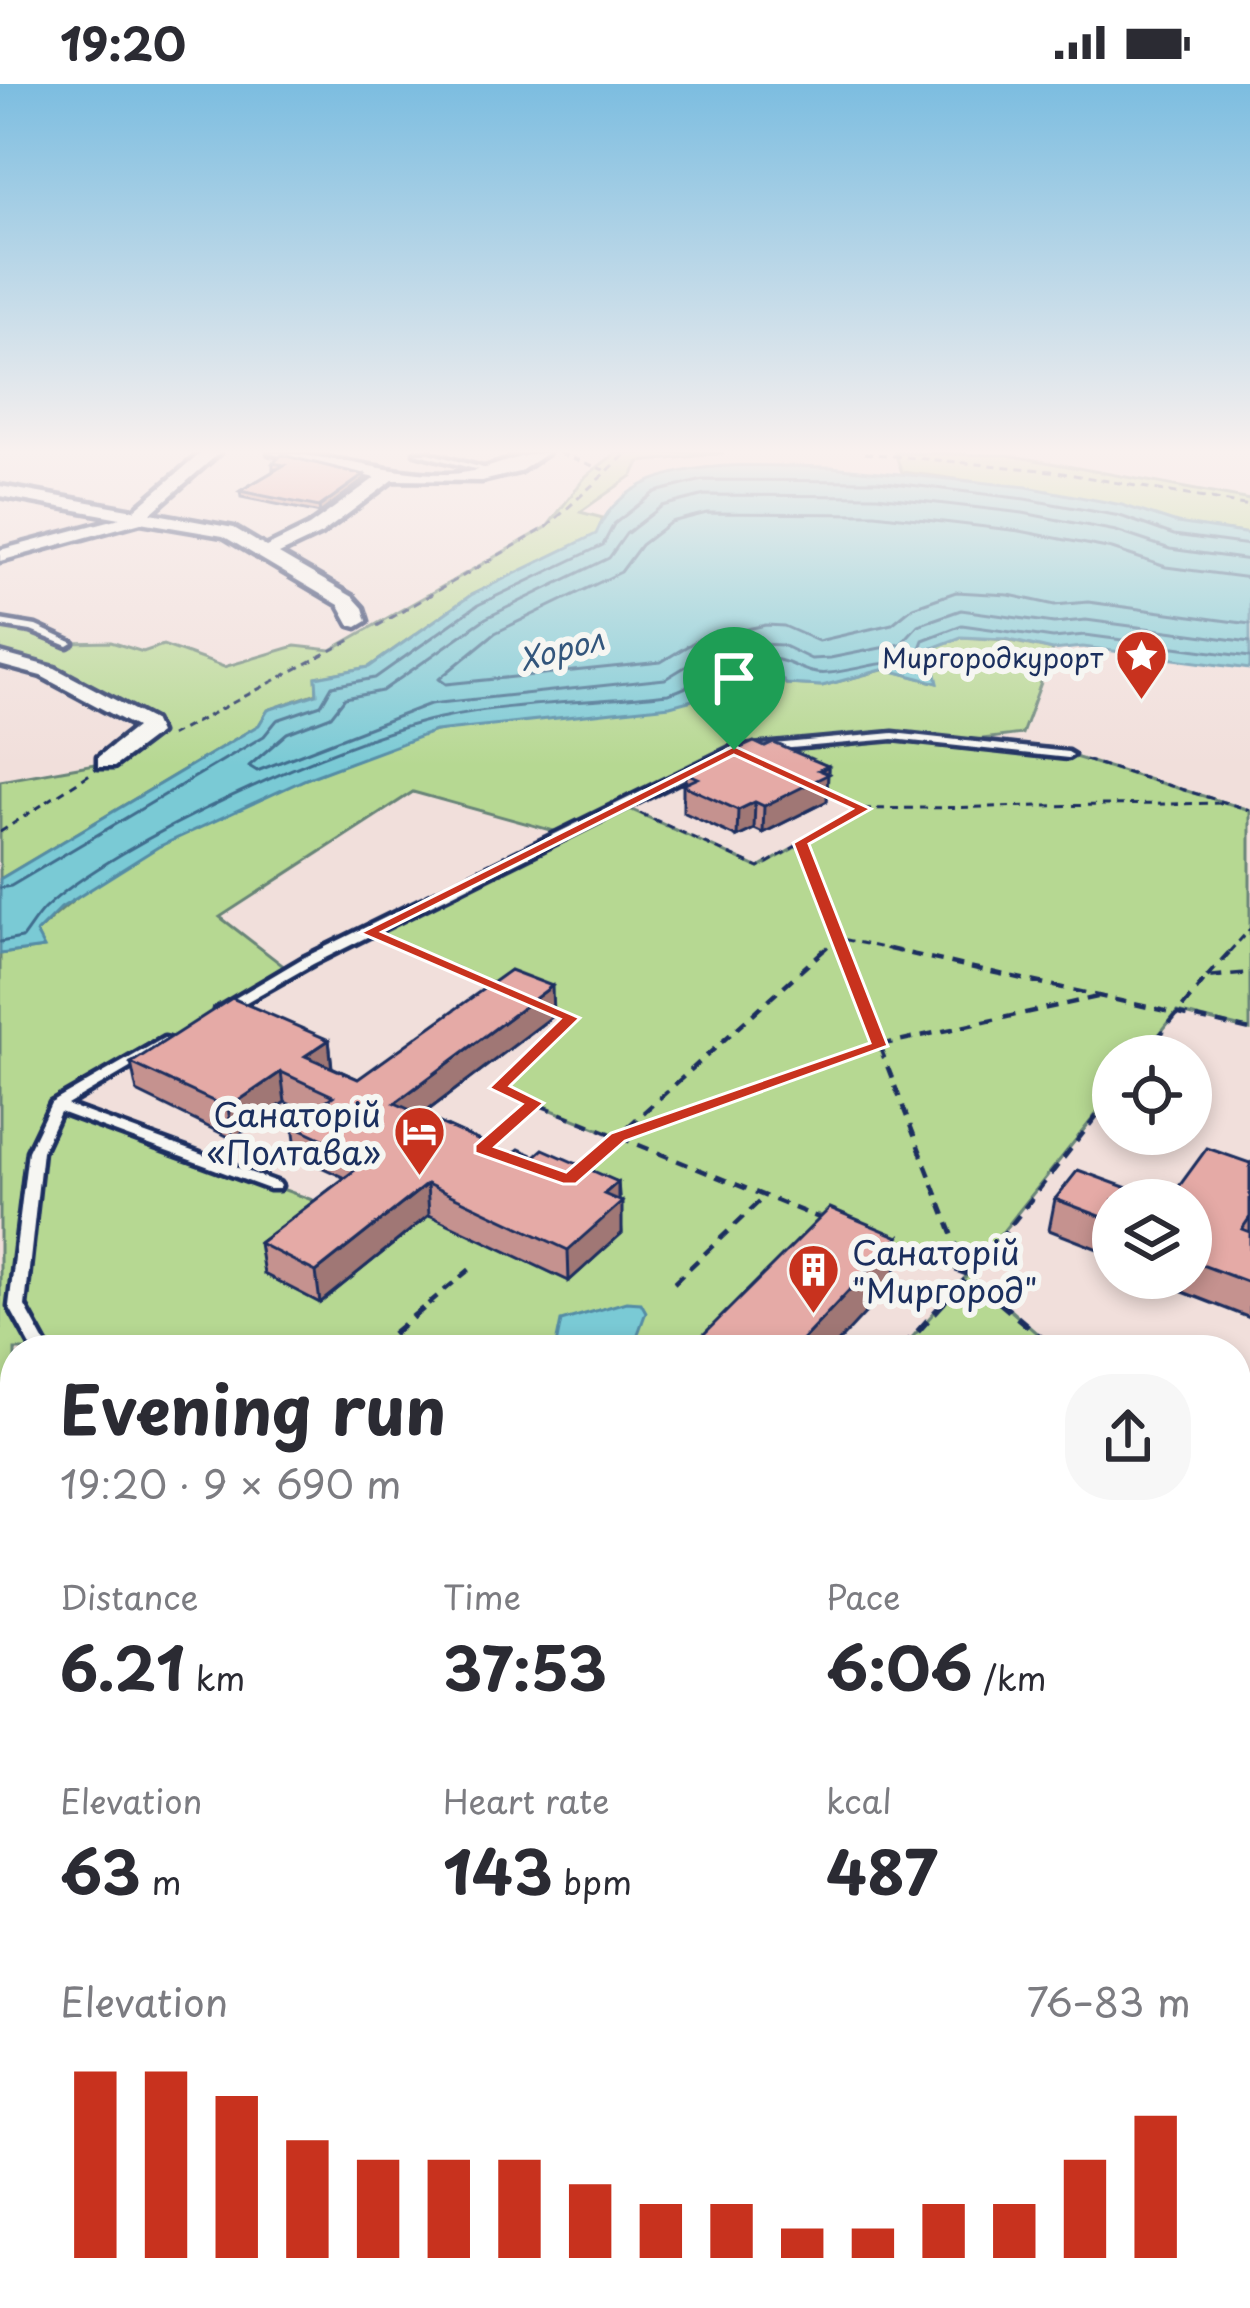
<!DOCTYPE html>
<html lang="en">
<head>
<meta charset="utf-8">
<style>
  body { margin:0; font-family:"Playpen Sans",sans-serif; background:#f7f7f7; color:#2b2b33; height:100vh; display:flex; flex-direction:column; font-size:45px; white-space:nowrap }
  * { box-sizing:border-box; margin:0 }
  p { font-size:39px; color:#7c7c81 }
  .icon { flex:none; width:66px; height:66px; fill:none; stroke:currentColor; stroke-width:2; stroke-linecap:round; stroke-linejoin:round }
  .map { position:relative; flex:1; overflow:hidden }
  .sheet { position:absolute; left:0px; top:1251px; width:1251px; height:975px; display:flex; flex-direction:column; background:#fff; border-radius:48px 48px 0 0; box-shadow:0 6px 18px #0003 }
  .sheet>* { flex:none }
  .tools { position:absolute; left:1092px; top:951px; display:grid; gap:24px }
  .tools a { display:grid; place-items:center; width:120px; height:120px; border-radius:50%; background:#fff; box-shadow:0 6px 18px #0003; font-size:60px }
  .pin { position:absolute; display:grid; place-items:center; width:102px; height:102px; color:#fff; margin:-123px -51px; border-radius:50% 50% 50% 0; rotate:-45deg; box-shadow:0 0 12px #0007 }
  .pin .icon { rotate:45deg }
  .round { display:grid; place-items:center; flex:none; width:126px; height:126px; border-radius:48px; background:#f7f7f7 }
  .overview { display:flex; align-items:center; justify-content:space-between; height:204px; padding:0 60px }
  h1 { font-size:66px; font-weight:700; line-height:90px }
  .figures { display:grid; grid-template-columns:repeat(3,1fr); gap:18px; height:204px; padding:12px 60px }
  .figures div { display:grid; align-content:center }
  .figures b { font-size:60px; font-weight:700 }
  .figures small { font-size:33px; font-weight:400 }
  .figures p { font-size:33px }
  .chart { height:336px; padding:24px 60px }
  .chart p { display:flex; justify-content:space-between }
  .chart svg { width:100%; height:216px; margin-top:12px; stroke:#c8321e; stroke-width:6 }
  .status { display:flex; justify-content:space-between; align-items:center; height:84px; padding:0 60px; background:#fff; direction:ltr }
  .status svg { height:33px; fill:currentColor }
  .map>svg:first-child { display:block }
  .green { fill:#b6d892; stroke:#688478; stroke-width:3; fill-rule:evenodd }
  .water { fill:#7acad5; stroke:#548ca5; stroke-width:3 }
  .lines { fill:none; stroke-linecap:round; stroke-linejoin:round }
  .shore { stroke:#416d8e; stroke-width:3 }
  .service-casing { stroke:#1b2f5e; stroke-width:9 }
  .minor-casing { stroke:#1b2f5e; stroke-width:9 }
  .path-far3 { stroke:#1b2f5e; stroke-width:3; stroke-dasharray:8 6; stroke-linecap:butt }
  .path-far2 { stroke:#1b2f5e; stroke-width:4.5; stroke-dasharray:12 9; stroke-linecap:butt }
  .path-far1 { stroke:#1b2f5e; stroke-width:6; stroke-dasharray:15 10; stroke-linecap:butt }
  .path { stroke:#1b2f5e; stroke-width:8; stroke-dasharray:18 14; stroke-linecap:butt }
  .service { fill:#f6f6f2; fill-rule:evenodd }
  .minor { fill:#f6f6f2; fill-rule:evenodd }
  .wall { fill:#c5928f; stroke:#1b2f5e; stroke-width:3 }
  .shaded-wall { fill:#a07774; stroke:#1b2f5e; stroke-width:3 }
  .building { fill:#e5aaa6; stroke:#1b2f5e; stroke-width:3 }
  .route { fill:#c8321e; stroke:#fff; stroke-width:3; fill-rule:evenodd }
  .labels { text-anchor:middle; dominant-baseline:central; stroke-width:12; stroke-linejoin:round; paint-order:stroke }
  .far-poi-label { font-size:27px; fill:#1b2f5e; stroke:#f6f6f2; text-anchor:end }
  .far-water-label { font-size:30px; font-style:italic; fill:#33567c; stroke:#f6f6f2 }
  .poi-label { font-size:33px; fill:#1b2f5e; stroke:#f6f6f2; text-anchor:end }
</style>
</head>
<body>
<div class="status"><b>19:20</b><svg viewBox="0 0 49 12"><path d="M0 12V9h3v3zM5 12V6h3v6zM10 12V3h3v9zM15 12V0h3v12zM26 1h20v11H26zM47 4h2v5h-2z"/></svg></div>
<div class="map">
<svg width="1250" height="2224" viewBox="0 0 1250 2224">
  <rect width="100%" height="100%" fill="#f1dfdb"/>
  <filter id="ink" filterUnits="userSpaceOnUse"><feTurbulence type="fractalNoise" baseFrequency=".00833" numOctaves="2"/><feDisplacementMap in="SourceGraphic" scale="24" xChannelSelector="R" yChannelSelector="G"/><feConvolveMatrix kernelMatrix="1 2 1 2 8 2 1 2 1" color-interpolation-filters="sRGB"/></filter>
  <g filter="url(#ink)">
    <g class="green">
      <path d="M616,369H724L639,378L633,391L580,428L603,434L597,450L471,511L369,583L316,593L317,609L268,626L259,641L0,795V697L106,678L148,649L48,588L0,575V539L33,544L68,559L111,558L143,568L163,561L224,583L295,562L331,566L547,443L586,392Z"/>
      <path d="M895,369L1008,371L1250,416V450C1226,445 1200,445 1176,439C1085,415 996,399 902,388Z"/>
      <path d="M961,553L1005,556L1053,566L1022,650L967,657L1068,671L1250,726V946L1177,928L1142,972H1113V1009L969,1190L1056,1266H901L968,1190L816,1130L848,1145L731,1266H15V1691L0,1637V870L43,864L36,849C122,766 247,716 358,675C383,666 410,653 436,647C529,626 625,635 718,608L709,598L774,586L786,600L822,602L886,585L937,599L929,565ZM734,666L862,724V725L759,784L621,721ZM413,708L561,749L368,849L570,934L498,1004L618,1053L561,1103L569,1197L455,1143L443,1119L320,1219L265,1190L361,1082L315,1117L57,1023L290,887L220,833Z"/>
      <path d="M1236,1397L1250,1404V2224H124L121,2211H1236Z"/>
    </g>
    <g class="water">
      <path d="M831,383L1027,403L1122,421L1177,439L1250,450V585L1083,563L1053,566L1005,555L961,553L930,565L938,599L885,585L822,602L786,600L773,586L711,598L719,609L670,622L435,647L306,695L158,763L61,824L36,849L44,864L0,870V795L259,641L268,626L317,610L316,593L369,583L471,511L596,450C630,365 758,383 831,383Z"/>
      <path d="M626,1218L641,1219L646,1228L632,1266H555L561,1237Z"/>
      <path d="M0,1635L15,1689V2211H121L124,2224H0Z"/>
    </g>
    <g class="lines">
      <g class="shore">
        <path d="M1250,476L1170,465L1116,447L1023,429L877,412L705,411L662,422L626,450L609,474L486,534L382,607L345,614L331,632L287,649L249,682L257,687L430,620L665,595L703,572L760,560L782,561L811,575L830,574L901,560L918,541L961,526L1054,539L1086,536L1250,558"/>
        <path d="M1250,494L1166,483L1112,465L1020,447L875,430L707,429L671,438L641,461L621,488L495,549L439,595L446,600L661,578L699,555L766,541L784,542L818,557L892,540L913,523L956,508L1009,511L1055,521L1088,518L1250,540"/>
        <path d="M0,804L11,802L264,652L277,636L321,621L332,602L375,594L478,521L603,461L614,440L655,408L703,396L878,397L1025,415L1120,432L1174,451L1250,461"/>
        <path d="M0,858L22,854C29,845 36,833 44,825C114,758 344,654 440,634C513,618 593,619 668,610C702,601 734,568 774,575C795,578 806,592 829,589C860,586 882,575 914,580L923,556L962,541L1053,554L1085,551L1250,573"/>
      </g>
      <defs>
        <g id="service">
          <path d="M415,369H429L501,389L497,391Z"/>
          <path d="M0,536L36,542L73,559L68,562L31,547L0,542Z"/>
          <path d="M893,649L1068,668L1073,671L1068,674L893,655L736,669L313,880L227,929H217L215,926L303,874L730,664Z"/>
          <path d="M164,954L169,955L171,958L169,961L67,1021L279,1099L281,1102L279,1105H269L60,1028L42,1067L25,1222L49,1266H33L9,1222L28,1067L51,1019Z"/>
          <path d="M1236,1363L1250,1368V1382L1236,1377Z"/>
          <path d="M1236,1640L1250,1645V1664L1236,1658Z"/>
          <path d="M1022,2211C1040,2211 1056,2205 1064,2224H1031Z"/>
        </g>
        <g id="minor">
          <path d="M201,369H219L151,429L234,444L266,463L309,442L375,394L269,369C329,369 387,391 447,390C486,390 514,369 547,369L519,388L482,397L393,396L321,450L279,470L353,513L363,524L367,537L357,543L350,541L339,521L223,452L141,438L0,477V466L120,434L0,412V402L134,426Z"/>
          <path d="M0,569L55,584L153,636L159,649L114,683H98V673L136,643L41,592L0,581Z"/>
        </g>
      </defs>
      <use href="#service" class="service-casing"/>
      <use href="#minor" class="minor-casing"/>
      <g class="path-far3">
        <path d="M559,369L604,386"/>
        <path d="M864,369L1051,387L1250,422"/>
        <path d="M377,542L547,443L627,369"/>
        <path d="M170,652L351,556"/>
        <path d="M1085,676L1250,726"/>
        <path d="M825,707L863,725L801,759L843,868"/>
        <path d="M863,725L1225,719"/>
        <path d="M640,729L759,784L801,759"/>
        <path d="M0,748L90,690"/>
        <path d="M386,856L416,868"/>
        <path d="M822,868L838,854L902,868"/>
        <path d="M1229,868L1250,845"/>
      </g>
      <g class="path-far2">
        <path d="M409,865L492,900"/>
        <path d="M842,865L968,1191"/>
        <path d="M889,865L1250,946"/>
        <path d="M1207,893L1232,865"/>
        <path d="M552,926L571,934L498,1004L824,1136"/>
        <path d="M1143,972L1207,893L1250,889"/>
        <path d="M623,1051L880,961L1102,912"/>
        <path d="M486,1061L535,1019"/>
        <path d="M581,1085L825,865"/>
        <path d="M897,1163L968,1191L1002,1220"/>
        <path d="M674,1199L765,1112"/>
        <path d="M428,1220L476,1180"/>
        <path d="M943,1220L997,1159L1113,1011"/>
      </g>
      <g class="path-far1">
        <path d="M998,1217L1056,1266"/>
        <path d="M373,1266L432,1217"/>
        <path d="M901,1266L945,1217"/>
      </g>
      <g class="path">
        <path d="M643,2211L656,2224"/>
        <path d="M412,2224L422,2211"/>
      </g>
      <use href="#service" class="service"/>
      <use href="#minor" class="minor"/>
    </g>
    <g class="wall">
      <path d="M273,379L364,391V396L320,429L241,413L240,407L277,385H273Z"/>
      <path d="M765,663L828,682L827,717L763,749L754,745L737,753L683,728V701L686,700V689Z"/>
      <path d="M553,932L422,1031L511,1071L535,1072L618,1098L622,1149L569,1197L429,1131L320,1219L264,1190L259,1159L345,1094L297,1072L293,1041L309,1030L285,1018L233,1055L137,1008L131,979L329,956L332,983L358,995Z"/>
      <path d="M1250,1079V1234L1147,1194H1191V1116Z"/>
      <path d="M1055,1115L1113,1116V1171L1049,1146Z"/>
      <path d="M1250,1384V1459L1240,1454Z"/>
      <path d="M1236,1548L1250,1555V1611L1236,1604Z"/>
    </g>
    <g class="shaded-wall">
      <path d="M364,391V396L320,429L319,423Z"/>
      <path d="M828,682L827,717L763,749L764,722Z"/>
      <path d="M755,718L754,745L737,753L738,726Z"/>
      <path d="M552,902L553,932L398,1049L395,1019Z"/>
      <path d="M329,956L332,986L305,972Z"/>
      <path d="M281,988L285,1018L233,1055L228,1024Z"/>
      <path d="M618,1098V1121L622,1118V1149L569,1197L568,1166L604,1110Z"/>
      <path d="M427,1100L429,1131L320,1219L316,1188Z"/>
      <path d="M899,1153L894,1198L831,1266H793Z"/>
    </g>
    <g class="building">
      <path d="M282,371L364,391L319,423L240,407L284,381L273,379Z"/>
      <path d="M754,658L765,663L774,659L828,682L819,686L829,690L764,722L755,718L738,726L683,701L698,694L686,689Z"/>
      <path d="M510,886L552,902L395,1019L511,1071L519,1065L535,1072L543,1065L618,1098L604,1110L622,1118L568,1166L427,1100L316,1188L259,1159L368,1076L293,1041L333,1012L281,988L228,1024L131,979L232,914L329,956L305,972L358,995Z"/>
      <path d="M1207,1064L1250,1079V1133L1242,1145L1250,1148V1199L1191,1177V1116H1169Z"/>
      <path d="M1078,1086L1160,1116H1113V1137L1055,1115Z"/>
      <path d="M830,1124L899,1153L793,1266H688Z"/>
      <path d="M1236,1378L1250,1384V1439L1245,1437L1236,1450Z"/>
      <path d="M1236,1548L1250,1555V1592L1236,1585Z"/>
    </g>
  </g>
  <linearGradient id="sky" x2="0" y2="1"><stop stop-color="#7cbde0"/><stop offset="0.54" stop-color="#f9f1ef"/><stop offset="1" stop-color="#f9f1ef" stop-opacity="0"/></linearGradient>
  <rect width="1250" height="681" fill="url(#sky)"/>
  <path class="route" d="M734,662L871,725L809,760L888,962L625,1057L576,1100H563L475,1069V1061L522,1020L489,1004L560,935L360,849ZM734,671L852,725L793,759L870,959L611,1049L566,1088L495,1063L544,1019L510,1002L580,934L382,848Z"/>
  <defs>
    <symbol id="sight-pin" viewBox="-11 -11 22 30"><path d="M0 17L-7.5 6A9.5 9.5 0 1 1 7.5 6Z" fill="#c8321e" stroke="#f6f6f2"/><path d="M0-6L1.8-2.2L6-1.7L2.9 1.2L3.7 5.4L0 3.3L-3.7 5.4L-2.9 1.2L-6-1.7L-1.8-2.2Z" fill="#fff"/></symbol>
    <symbol id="hotel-pin" viewBox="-11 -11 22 30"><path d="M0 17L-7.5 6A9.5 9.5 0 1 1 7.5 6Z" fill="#c8321e" stroke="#f6f6f2"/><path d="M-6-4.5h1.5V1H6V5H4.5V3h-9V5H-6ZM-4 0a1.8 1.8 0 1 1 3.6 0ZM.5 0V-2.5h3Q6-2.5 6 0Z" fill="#fff"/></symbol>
    <symbol id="building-pin" viewBox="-11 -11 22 30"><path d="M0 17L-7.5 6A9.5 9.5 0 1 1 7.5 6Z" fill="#c8321e" stroke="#f6f6f2"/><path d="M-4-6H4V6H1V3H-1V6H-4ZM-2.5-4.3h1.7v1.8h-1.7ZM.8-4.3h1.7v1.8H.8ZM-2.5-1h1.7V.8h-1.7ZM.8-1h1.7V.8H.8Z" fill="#fff"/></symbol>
  </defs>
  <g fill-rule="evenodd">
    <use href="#sight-pin" x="1112" y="542" width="59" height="81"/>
    <use href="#hotel-pin" x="390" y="1018" width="59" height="81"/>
    <use href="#building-pin" x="784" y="1156" width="59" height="81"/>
  </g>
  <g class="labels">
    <g class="far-poi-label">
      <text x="1103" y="572">Миргородкурорт</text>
    </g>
    <g class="far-water-label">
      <text transform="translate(561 564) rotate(-15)">Хорол</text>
    </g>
    <g class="poi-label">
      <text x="381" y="1029">Санаторій<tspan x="381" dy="38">«Полтава»</tspan></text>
      <text x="852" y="1167" text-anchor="start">Санаторій<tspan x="852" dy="38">"Миргород"</tspan></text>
    </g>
  </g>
</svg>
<div class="tools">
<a><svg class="icon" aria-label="locate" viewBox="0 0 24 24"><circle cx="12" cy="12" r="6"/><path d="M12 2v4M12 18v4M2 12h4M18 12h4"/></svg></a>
<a><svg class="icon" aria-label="layers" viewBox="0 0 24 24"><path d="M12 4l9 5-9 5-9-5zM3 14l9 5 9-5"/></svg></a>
</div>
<div class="pin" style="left:734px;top:666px;background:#1e9e55"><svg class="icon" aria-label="arrive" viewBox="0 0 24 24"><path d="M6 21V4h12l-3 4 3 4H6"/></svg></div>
<section class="sheet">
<div class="overview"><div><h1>Evening run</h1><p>19:20 · 9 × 690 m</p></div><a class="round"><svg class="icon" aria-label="share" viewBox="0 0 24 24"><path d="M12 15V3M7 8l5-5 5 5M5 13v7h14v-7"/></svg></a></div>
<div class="figures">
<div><p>Distance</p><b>6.21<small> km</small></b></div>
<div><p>Time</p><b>37:53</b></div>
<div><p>Pace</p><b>6:06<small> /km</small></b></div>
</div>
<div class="figures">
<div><p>Elevation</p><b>63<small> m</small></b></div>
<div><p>Heart rate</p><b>143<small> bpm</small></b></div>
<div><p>kcal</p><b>487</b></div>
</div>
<div class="chart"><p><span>Elevation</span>76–83 m</p>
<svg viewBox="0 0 160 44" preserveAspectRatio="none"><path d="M5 44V6M15 44V6M25 44V11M35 44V20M45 44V24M55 44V24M65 44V24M75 44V29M85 44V33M95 44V33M105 44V38M115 44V38M125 44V33M135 44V33M145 44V24M155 44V15"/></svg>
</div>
</section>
</div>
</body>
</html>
